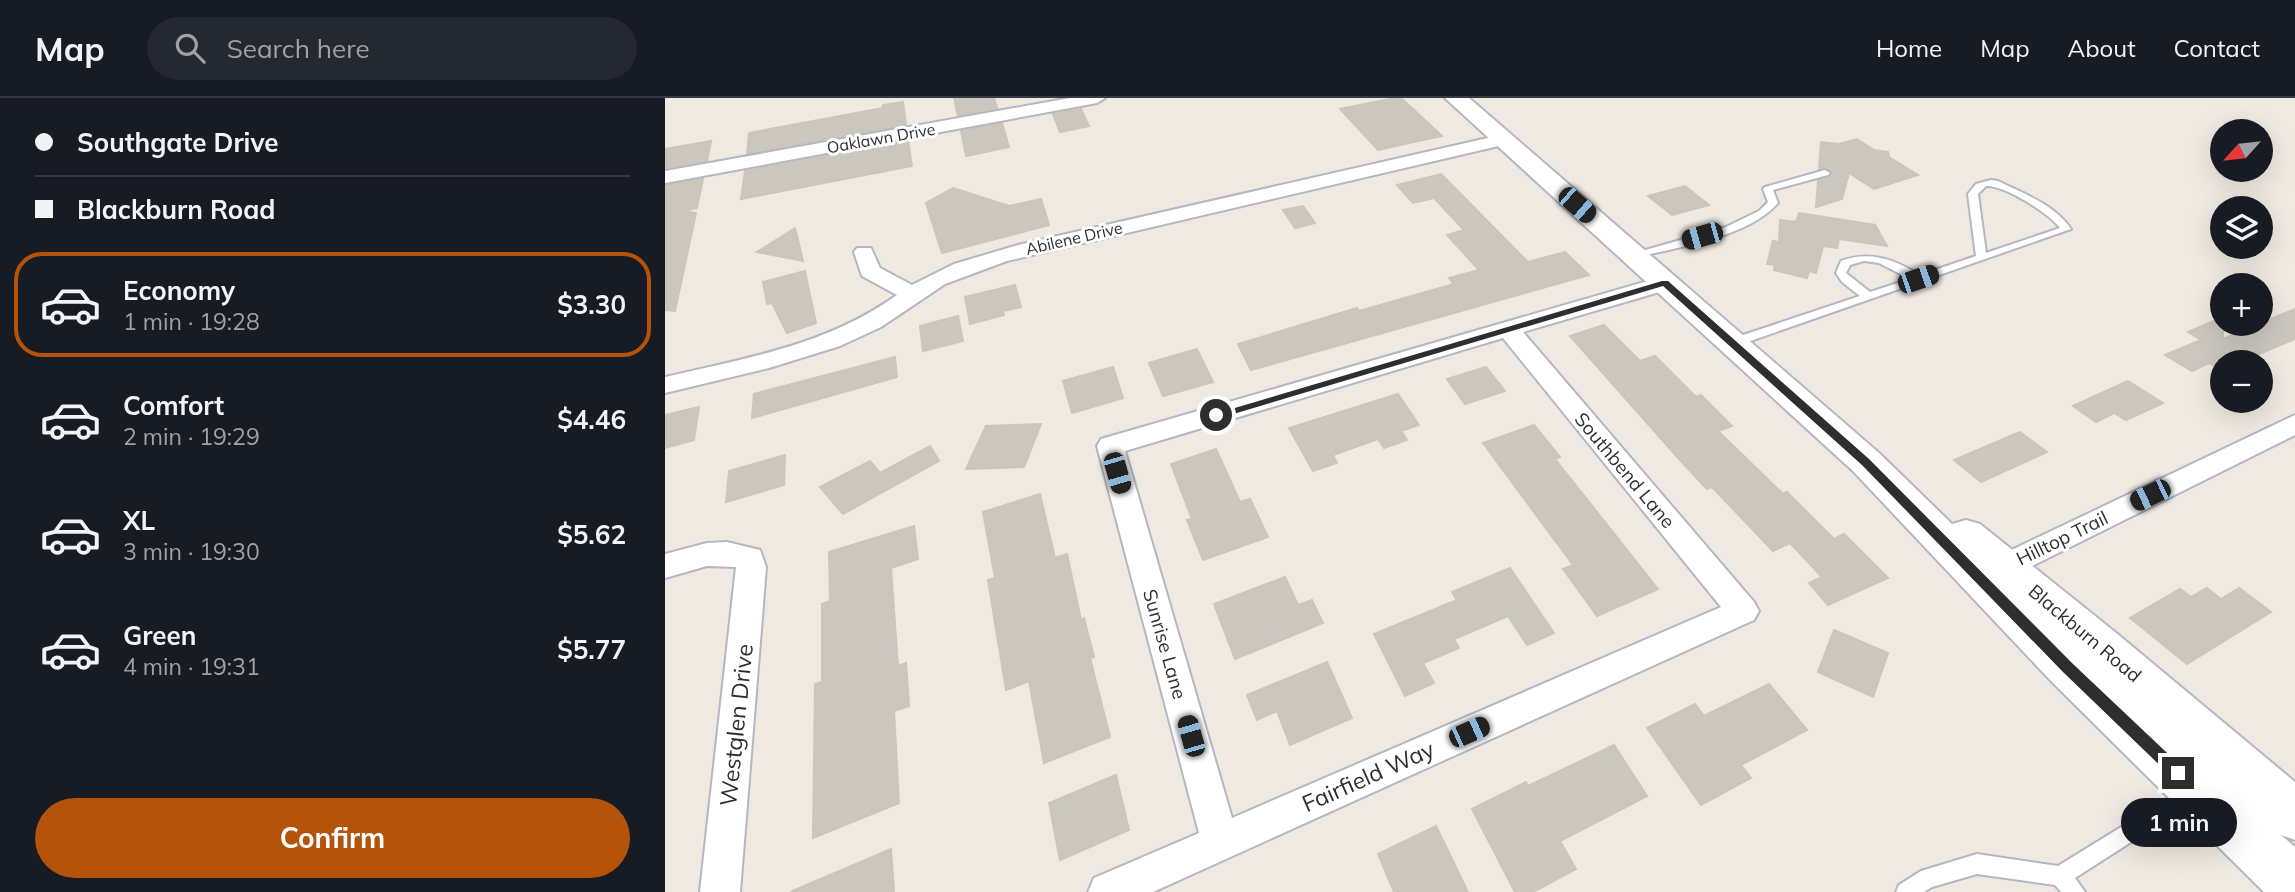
<!DOCTYPE html>
<html lang="en">
<head>
<meta charset="utf-8">
<style>
	body { margin:0; font-family:Mulish,sans-serif; background:#242831; color:#f1f3f6; height:100vh; display:flex; flex-direction:column; font-size:26px; white-space:nowrap }
	* { box-sizing:border-box; margin:0 }
	p { font-size:23px; color:#9ea1a6 }
	.icon { flex:none; width:38px; height:38px; fill:none; stroke:currentColor; stroke-width:2; stroke-linecap:round; stroke-linejoin:round }
	.map { position:relative; flex:1; overflow:hidden }
	.side { display:flex; flex-direction:column; background:#171b24; width:665px }
	.side>* { flex:none }
	.hud { display:grid; align-content:center; height:154px; padding:0 35px; background:#171b24 }
	.needle { width:46px; rotate:243deg }
	.controls { position:absolute; left:1545px; top:21px; display:grid; gap:14px }
	.controls a { display:grid; place-items:center; width:63px; height:63px; border-radius:50%; background:#171b24; box-shadow:0 7px 28px #0002; font-size:35px }
	.end { position:absolute; width:32px; height:32px; margin:-16px; border:9px solid #2e2e2e; background:#fff; box-shadow:0 0 0 4px #fff }
	.from { border-radius:50% }
	.bubble { position:absolute; height:49px; border-radius:24px; background:#171b24; box-shadow:0 7px 28px #0002; font-size:23px; font-weight:700; line-height:49px; text-align:center }
	.car { position:absolute; width:21px; height:42px; margin:-21px -10px; border-radius:9px; box-shadow:0 0 5px 2px #0007; background:linear-gradient(#222 24%,#8ab4d8 0 40%,#222 0 76%,#8ab4d8 0 86%,#222 0) }
	.hud b { display:flex; align-items:center; gap:24px; height:66px; font-size:26px }
	.hud b+b { border-top:2px solid #363941 }
	.hud i { width:18px; height:18px; background:#f1f3f6 }
	ul { padding:0; list-style:none }
	li { display:flex; align-items:center; gap:21px; height:105px; margin:0 14px 10px; padding:0 21px; border:4px solid transparent; border-radius:28px }
	li div { flex:1 }
	li b { display:block; font-size:26px }
	li em { font-style:normal; font-weight:700 }
	li.active { border-color:#b45309 }
	li>.icon { width:63px; height:63px; stroke-width:1.5 }
	.action { display:flex; gap:14px; margin-top:auto; padding:14px 35px }
	.action a { flex:1; height:80px; border-radius:42px; background:#b45309; color:#fff; font-size:28px; font-weight:700; line-height:80px; text-align:center }
	header { display:flex; align-items:center; gap:42px; box-sizing:border-box; height:98px; padding:0 35px; background:#171b24; border-bottom:2px solid #363941 }
	header strong { font-size:33px }
	nav { display:flex; gap:38px; margin-inline-start:auto; font-size:24px }
	.search { width:490px; height:63px; background:#242831; display:flex; align-items:center; gap:18px; box-sizing:border-box; padding:0 24px; border-radius:38px; color:#9ea1a6; font-size:26px }
	main { display:flex; flex:1; min-height:0 }
	.map>svg:first-child { display:block }
	.building { fill:#cbc7bf; stroke:#cbc5ba; stroke-width:2 }
	.lines { fill:none; stroke-linecap:round; stroke-linejoin:round }
	.service-casing { stroke:#b4b7c1; stroke-width:4 }
	.minor-casing { stroke:#b4b7c1; stroke-width:4 }
	.secondary-casing { stroke:#b4b7c1; stroke-width:4 }
	.service { fill:#fff; fill-rule:evenodd }
	.minor { fill:#fff; fill-rule:evenodd }
	.secondary { fill:#fff; fill-rule:evenodd }
	.route { fill:#2e2e2e }
	.labels { text-anchor:middle; dominant-baseline:central; stroke-width:6; stroke-linejoin:round; paint-order:stroke }
	.far-street-label { font-size:16px; fill:#2e2e2e; stroke:#fff }
	.street-label { font-size:19px; fill:#2e2e2e; stroke:#fff }
	.near-street-label { font-size:23px; fill:#2e2e2e; stroke:#fff }
</style>
</head>
<body>
<header>
<strong>Map</strong>
<div class="search"><svg class="icon" aria-label="search" viewBox="0 0 24 24"><circle cx="10" cy="10" r="6"/><path d="M15 15l6 6"/></svg>Search here</div>
<nav><a>Home</a><a>Map</a><a>About</a><a>Contact</a></nav>
</header>
<main>
<section class="side">
<div class="hud">
<b><i class="from"></i>Southgate Drive</b>
<b><i></i>Blackburn Road</b>
</div>
<ul>
<li class="active"><svg class="icon" aria-label="car" viewBox="0 0 24 24"><path d="M5 17H2v-5l4-1 3-4h7l3 4 3 1v5h-3M9 17h6M6 11h13"/><circle cx="7" cy="17" r="2"/><circle cx="17" cy="17" r="2"/></svg><div><b>Economy</b><p>1 min · 19:28</p></div><em>$3.30</em></li>
<li><svg class="icon" aria-label="car" viewBox="0 0 24 24"><path d="M5 17H2v-5l4-1 3-4h7l3 4 3 1v5h-3M9 17h6M6 11h13"/><circle cx="7" cy="17" r="2"/><circle cx="17" cy="17" r="2"/></svg><div><b>Comfort</b><p>2 min · 19:29</p></div><em>$4.46</em></li>
<li><svg class="icon" aria-label="car" viewBox="0 0 24 24"><path d="M5 17H2v-5l4-1 3-4h7l3 4 3 1v5h-3M9 17h6M6 11h13"/><circle cx="7" cy="17" r="2"/><circle cx="17" cy="17" r="2"/></svg><div><b>XL</b><p>3 min · 19:30</p></div><em>$5.62</em></li>
<li><svg class="icon" aria-label="car" viewBox="0 0 24 24"><path d="M5 17H2v-5l4-1 3-4h7l3 4 3 1v5h-3M9 17h6M6 11h13"/><circle cx="7" cy="17" r="2"/><circle cx="17" cy="17" r="2"/></svg><div><b>Green</b><p>4 min · 19:31</p></div><em>$5.77</em></li>
</ul>
<div class="action"><a>Confirm</a></div>
</section>
<div class="map">
<svg width="1630" height="794" viewBox="0 0 1630 794">
	<rect width="100%" height="100%" fill="#efe9e1"/>
	<g class="building">
		<path d="M 289,0 L 329,0 L 332,10 L 293,18 Z"/>
		<path d="M 730,0 L 736,0 L 777,38 L 713,52 L 675,11 Z"/>
		<path d="M 238,4 L 241,27 L 82,56 L 84,35 L 218,10 L 218,7 Z"/>
		<path d="M 416,11 L 424,28 L 395,34 L 388,16 Z"/>
		<path d="M 337,25 L 344,49 L 301,58 L 296,33 Z"/>
		<path d="M 1192,41 L 1209,52 L 1223,54 L 1224,59 L 1253,77 L 1209,91 L 1184,75 L 1177,101 L 1151,109 L 1153,82 L 1164,80 L 1168,75 L 1161,70 L 1154,71 L 1156,44 L 1174,46 Z"/>
		<path d="M 46,43 L 42,63 L 0,70 L 0,51 Z"/>
		<path d="M 243,43 L 247,68 L 76,101 L 80,73 Z"/>
		<path d="M 776,76 L 863,164 L 900,154 L 924,177 L 586,272 L 573,246 L 692,210 L 694,213 L 789,186 L 784,180 L 814,172 L 782,137 L 799,132 L 769,100 L 748,105 L 732,87 Z"/>
		<path d="M 38,81 L 32,110 L 18,113 L 31,115 L 10,213 L 0,212 L 0,87 Z"/>
		<path d="M 1020,88 L 1044,107 L 1007,117 L 983,98 Z"/>
		<path d="M 288,90 L 344,108 L 376,101 L 384,127 L 277,155 L 261,105 Z"/>
		<path d="M 638,108 L 650,125 L 630,130 L 618,112 Z"/>
		<path d="M 1134,115 L 1210,127 L 1222,148 L 1174,141 L 1172,150 L 1158,148 L 1151,175 L 1144,173 L 1142,180 L 1109,172 L 1110,167 L 1102,166 L 1108,143 L 1114,144 L 1115,122 L 1131,124 Z"/>
		<path d="M 130,130 L 138,163 L 92,154 Z"/>
		<path d="M 140,173 L 151,225 L 122,235 L 107,205 L 102,206 L 98,184 Z"/>
		<path d="M 350,187 L 356,209 L 338,213 L 339,217 L 305,226 L 300,199 Z"/>
		<path d="M 1630,211 L 1630,241 L 1575,264 L 1558,264 L 1558,273 L 1544,265 L 1527,273 L 1500,257 L 1536,242 L 1523,234 L 1558,219 L 1558,241 Z"/>
		<path d="M 293,218 L 298,243 L 258,253 L 255,228 Z"/>
		<path d="M 939,227 L 975,263 L 990,258 L 1031,299 L 1036,297 L 1067,328 L 1053,333 L 1118,396 L 1122,394 L 1169,441 L 1179,436 L 1223,480 L 1163,507 L 1144,485 L 1157,479 L 1125,445 L 1108,453 L 1047,389 L 1042,391 L 1014,361 L 905,238 Z"/>
		<path d="M 532,251 L 548,284 L 498,298 L 484,265 Z"/>
		<path d="M 230,259 L 232,279 L 87,320 L 89,296 Z"/>
		<path d="M 448,269 L 458,300 L 407,315 L 398,283 Z"/>
		<path d="M 821,269 L 840,293 L 800,306 L 782,281 Z"/>
		<path d="M 1463,283 L 1498,305 L 1461,322 L 1449,315 L 1431,324 L 1408,308 Z"/>
		<path d="M 733,296 L 754,327 L 736,333 L 742,342 L 719,350 L 713,341 L 668,357 L 672,365 L 648,373 L 624,330 Z"/>
		<path d="M 34,309 L 29,342 L 0,350 L 0,317 Z"/>
		<path d="M 376,326 L 359,369 L 301,371 L 321,328 Z"/>
		<path d="M 869,327 L 895,359 L 890,361 L 993,491 L 932,518 L 898,471 L 908,467 L 818,345 Z"/>
		<path d="M 1355,334 L 1382,354 L 1316,384 L 1289,362 Z"/>
		<path d="M 265,348 L 274,363 L 178,416 L 155,389 L 205,363 L 215,375 Z"/>
		<path d="M 551,351 L 575,404 L 585,401 L 603,439 L 538,462 L 522,422 L 527,421 L 506,366 Z"/>
		<path d="M 120,357 L 119,387 L 61,404 L 64,373 Z"/>
		<path d="M 375,396 L 390,460 L 402,456 L 416,522 L 419,520 L 429,559 L 425,560 L 445,639 L 379,665 L 364,583 L 341,592 L 323,482 L 330,480 L 318,414 Z"/>
		<path d="M 249,428 L 253,461 L 226,470 L 233,568 L 241,565 L 244,608 L 229,613 L 234,705 L 148,740 L 150,586 L 157,584 L 157,506 L 165,503 L 164,454 Z"/>
		<path d="M 845,470 L 889,535 L 862,547 L 843,518 L 789,541 L 794,550 L 758,565 L 769,585 L 740,598 L 709,536 L 792,502 L 787,494 Z"/>
		<path d="M 620,479 L 633,507 L 647,502 L 658,525 L 570,561 L 549,506 Z"/>
		<path d="M 1542,490 L 1556,501 L 1574,490 L 1606,514 L 1522,566 L 1465,520 L 1515,491 L 1526,499 Z"/>
		<path d="M 1169,532 L 1223,555 L 1208,599 L 1153,574 Z"/>
		<path d="M 662,564 L 687,620 L 625,647 L 612,613 L 592,622 L 582,597 Z"/>
		<path d="M 1104,586 L 1142,632 L 1076,667 L 1086,680 L 1036,707 L 982,630 L 1030,606 L 1039,618 Z"/>
		<path d="M 949,647 L 982,698 L 895,743 L 911,771 L 868,794 L 850,794 L 807,711 L 861,684 L 863,688 Z"/>
		<path d="M 451,677 L 464,732 L 395,762 L 384,705 Z"/>
		<path d="M 771,728 L 803,794 L 729,794 L 713,756 Z"/>
		<path d="M 226,751 L 229,794 L 125,794 Z"/>
	</g>
	<g class="lines">
		<defs>
			<g id="service">
				<path d="M 1160,72 L 1165,75 L 1163,77 L 1108,92 L 1113,105 C 1082,140 1012,149 968,160 L 963,157 L 1061,129 L 1094,113 L 1103,104 L 1098,91 L 1100,89 Z"/>
				<path d="M 1326,82 L 1333,83 C 1359,96 1389,106 1406,131 L 1071,248 L 1063,248 L 1061,245 L 1063,242 L 1195,198 L 1177,184 L 1171,175 L 1176,163 C 1206,152 1229,162 1255,177 L 1311,158 L 1303,96 L 1311,86 ZM 1321,88 C 1339,87 1384,115 1395,130 L 1321,155 L 1313,96 ZM 1199,163 L 1214,165 L 1245,181 L 1205,194 L 1181,175 L 1185,167 Z"/>
				<path d="M 1526,686 L 1533,689 L 1535,695 L 1533,701 L 1410,780 L 1420,794 L 1396,794 L 1390,787 L 1312,776 L 1267,789 L 1259,794 L 1231,794 L 1234,787 L 1256,773 L 1312,756 L 1393,768 Z"/>
			</g>
			<g id="minor">
				<path d="M 405,0 L 440,0 L 432,5 L 0,85 L 0,73 Z"/>
				<path d="M 836,37 L 842,38 L 845,42 L 842,46 L 342,163 L 280,186 L 216,229 L 175,248 L 104,270 L 0,295 L 0,279 C 82,260 162,247 232,197 L 197,178 L 189,154 L 192,150 L 206,150 L 215,170 L 247,187 L 289,166 L 353,147 Z"/>
				<path d="M 1000,178 L 1008,180 L 1011,185 L 1008,190 L 858,234 L 1089,504 L 1094,513 L 1089,522 L 488,794 L 423,794 L 429,780 L 534,735 L 432,348 L 436,341 ZM 838,240 L 1056,509 L 567,720 L 460,353 Z"/>
				<path d="M 1630,317 L 1630,337 L 1335,484 L 1324,488 L 1313,484 L 1309,476 L 1313,468 Z"/>
				<path d="M 62,444 L 95,452 L 101,469 L 75,794 L 35,794 L 71,469 L 42,468 L 0,480 L 0,456 L 42,445 Z"/>
			</g>
			<path id="secondary" d="M 780,0 L 804,0 L 1214,355 L 1287,426 L 1301,422 L 1315,426 L 1450,534 L 1630,684 L 1630,742 L 1616,737 L 1630,749 L 1630,794 L 1599,794 L 1387,584 L 1188,373 Z"/>
		</defs>
		<use href="#service" class="service-casing"/>
		<use href="#minor" class="minor-casing"/>
		<use href="#secondary" class="secondary-casing"/>
		<use href="#service" class="service"/>
		<use href="#minor" class="minor"/>
		<use href="#secondary" class="secondary"/>
	</g>
	<path class="route" d="M 997,183 L 1003,183 L 1204,361 L 1408,566 L 1518,670 L 1520,675 L 1518,680 L 1508,680 L 1398,574 L 1197,367 L 998,188 L 555,320 L 546,317 Z"/>
	<g class="labels">
		<g class="far-street-label">
			<text transform="translate(216 40) rotate(-10)">Oaklawn Drive</text>
			<text transform="translate(409 140) rotate(-13)">Abilene Drive</text>
		</g>
		<g class="street-label">
			<text transform="translate(960 372) rotate(50)">Southbend Lane</text>
			<text transform="translate(1397 440) rotate(-26)">Hilltop Trail</text>
			<text transform="translate(1420 535) rotate(40)">Blackburn Road</text>
			<text transform="translate(500 546) rotate(74)">Sunrise Lane</text>
		</g>
		<g class="near-street-label">
			<text transform="translate(71 627) rotate(-84)">Westglen Drive</text>
			<text transform="translate(703 678) rotate(-24)">Fairfield Way</text>
		</g>
	</g>
</svg>
<div class="controls">
<a><svg class="needle" viewBox="-14 -14 28 28"><path d="M0-13l5 13h-10z" fill="#e53935"/><path d="M0 13l5-13h-10z" fill="#9ea1a6"/></svg></a>
<a><svg class="icon" aria-label="layers" viewBox="0 0 24 24"><path d="M12 4l9 5-9 5-9-5zM3 14l9 5 9-5"/></svg></a>
<a>+</a>
<a>−</a>
</div>
<i class="end from" style="left:551px;top:317px"></i>
<i class="end" style="left:1513px;top:675px"></i>
<div class="bubble" style="left:1456px;top:700px;width:116px">1 min</div>
<i class="car" style="left:912px;top:107px;rotate:131deg"></i>
<i class="car" style="left:1037px;top:138px;rotate:254deg"></i>
<i class="car" style="left:1253px;top:181px;rotate:71deg"></i>
<i class="car" style="left:452px;top:375px;rotate:164deg"></i>
<i class="car" style="left:1485px;top:397px;rotate:244deg"></i>
<i class="car" style="left:804px;top:634px;rotate:66deg"></i>
<i class="car" style="left:526px;top:638px;rotate:344deg"></i>
</div>
</main>
</body>
</html>
